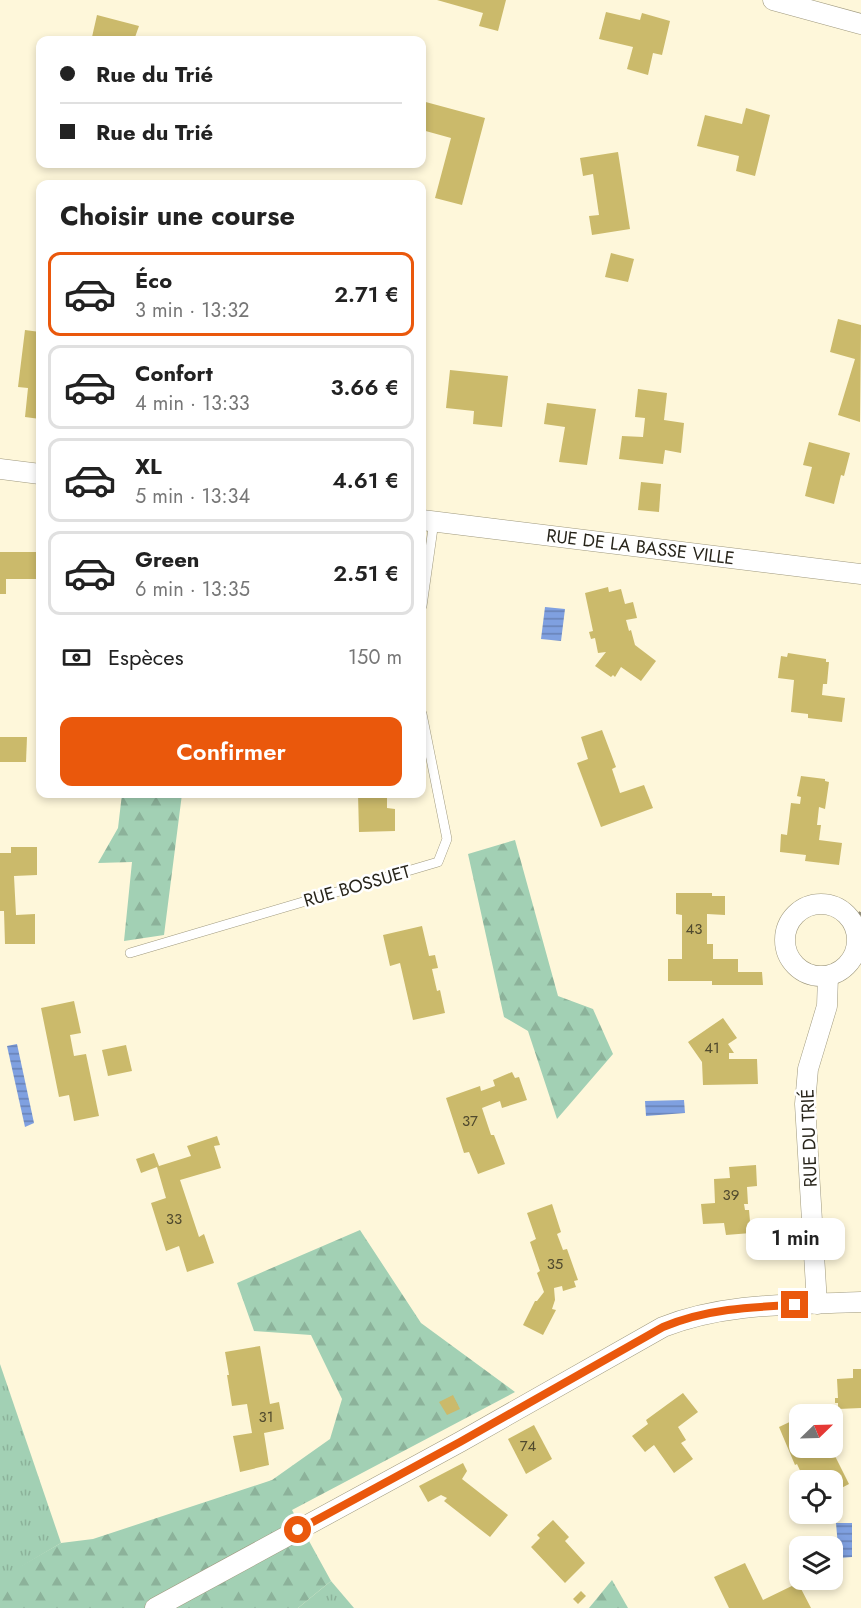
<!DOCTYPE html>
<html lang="fr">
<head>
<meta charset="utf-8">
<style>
	body { margin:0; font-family:Jost,sans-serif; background:#f2f2f2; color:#222; height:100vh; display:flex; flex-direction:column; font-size:22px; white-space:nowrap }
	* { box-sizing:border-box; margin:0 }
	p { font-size:20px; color:#767676 }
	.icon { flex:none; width:33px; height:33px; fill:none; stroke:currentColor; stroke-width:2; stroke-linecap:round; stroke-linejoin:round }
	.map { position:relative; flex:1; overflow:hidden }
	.side { position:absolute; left:36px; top:180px; width:390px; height:618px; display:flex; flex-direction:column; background:#fff; border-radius:12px; box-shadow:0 3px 9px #0003 }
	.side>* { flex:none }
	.guide { position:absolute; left:36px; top:36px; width:390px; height:132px; border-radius:12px; box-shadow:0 3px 9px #0003; display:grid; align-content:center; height:132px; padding:0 24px; background:#fff }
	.needle { width:39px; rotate:67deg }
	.controls { position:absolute; left:789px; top:1404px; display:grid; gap:12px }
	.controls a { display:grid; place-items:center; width:54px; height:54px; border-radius:12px; background:#fff; box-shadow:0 3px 9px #0003; font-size:30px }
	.end { position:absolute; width:27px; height:27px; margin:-14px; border:8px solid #ea580c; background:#fff; box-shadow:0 0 0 3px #fff }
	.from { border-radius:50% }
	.bubble { position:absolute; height:42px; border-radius:12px; background:#fff; box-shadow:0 3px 9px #0003; font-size:20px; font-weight:600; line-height:42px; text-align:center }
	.guide b { display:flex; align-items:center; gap:21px; height:57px; font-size:22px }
	.guide b+b { border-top:2px solid #e0e0e0 }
	.guide i { width:15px; height:15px; background:#222 }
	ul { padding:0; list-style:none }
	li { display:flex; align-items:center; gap:18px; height:84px; margin:0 12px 9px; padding:0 12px; border:3px solid #e0e0e0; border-radius:12px }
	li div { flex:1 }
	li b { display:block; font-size:22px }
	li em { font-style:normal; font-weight:600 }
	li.selected { border-color:#ea580c }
	li>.icon { width:54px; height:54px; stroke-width:1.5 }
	h2 { padding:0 24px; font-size:27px; line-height:72px }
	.pay { display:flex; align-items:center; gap:15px; height:66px; padding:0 24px; font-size:22px }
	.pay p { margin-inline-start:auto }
	.primary-button { display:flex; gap:12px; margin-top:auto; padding:12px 24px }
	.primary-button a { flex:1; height:69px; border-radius:12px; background:#ea580c; color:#fff; font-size:24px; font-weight:600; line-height:69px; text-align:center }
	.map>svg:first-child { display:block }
	.grass { fill:url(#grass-tufts) }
	.forest { fill:url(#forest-firs) }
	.water { fill:url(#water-rules) }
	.building { fill:#cbba6b }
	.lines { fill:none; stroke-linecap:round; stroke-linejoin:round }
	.lane-casing { stroke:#9f997e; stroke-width:10 }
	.street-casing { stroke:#9f997e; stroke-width:21 }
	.path { stroke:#908b78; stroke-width:4; stroke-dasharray:3 3; stroke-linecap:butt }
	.lane { stroke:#fff; stroke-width:9 }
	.street { stroke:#fff; stroke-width:20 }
	.route { stroke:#ea580c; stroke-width:8 }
	.labels { text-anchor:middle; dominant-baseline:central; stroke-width:5; stroke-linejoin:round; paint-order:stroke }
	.number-label { font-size:15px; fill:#504a2e }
	.street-label { font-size:18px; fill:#27241a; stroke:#fff }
</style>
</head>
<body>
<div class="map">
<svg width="861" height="1608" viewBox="0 0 861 1608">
	<defs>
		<pattern id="grass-tufts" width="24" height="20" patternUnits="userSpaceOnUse" patternTransform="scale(1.5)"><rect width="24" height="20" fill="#a2d0b4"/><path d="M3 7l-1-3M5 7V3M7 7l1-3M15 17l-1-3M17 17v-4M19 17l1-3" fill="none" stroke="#8cb29a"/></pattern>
		<pattern id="forest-firs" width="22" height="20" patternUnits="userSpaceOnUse" patternTransform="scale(1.5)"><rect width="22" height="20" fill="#a2d0b4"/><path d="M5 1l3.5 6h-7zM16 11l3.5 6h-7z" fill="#8cb29a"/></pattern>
		<pattern id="water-rules" width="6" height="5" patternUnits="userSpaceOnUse" patternTransform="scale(1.5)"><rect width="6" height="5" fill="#7fa0e0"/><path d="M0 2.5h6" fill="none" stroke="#6882b5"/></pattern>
	</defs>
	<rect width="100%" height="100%" fill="#fef7da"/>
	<g class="grass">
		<path d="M 0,1364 L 61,1543 L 2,1578 L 0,1578 Z"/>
		<path d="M 331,1581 L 354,1608 L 298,1608 Z"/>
	</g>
	<g class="forest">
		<path d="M 122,794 L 182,794 L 164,935 L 124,941 L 132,862 L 98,863 L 118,828 Z"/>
		<path d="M 515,840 L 558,996 L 593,1009 L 613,1054 L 557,1119 L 528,1031 L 504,1017 L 468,854 Z"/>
		<path d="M 360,1230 L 421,1323 L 515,1392 L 292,1510 L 331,1581 L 298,1608 L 0,1608 L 0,1578 L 61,1543 L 93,1539 L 272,1480 L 330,1439 L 342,1399 L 311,1335 L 254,1331 L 237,1283 Z"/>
		<path d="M 612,1580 L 628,1608 L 589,1608 Z"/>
	</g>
	<g class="water">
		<path d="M 545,607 L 565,609 L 561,641 L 541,639 Z"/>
		<path d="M 17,1044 L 34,1123 L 25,1127 L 7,1046 Z"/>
		<path d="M 684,1100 L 685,1113 L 646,1116 L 645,1101 Z"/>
		<path d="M 836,1523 L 852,1523 L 852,1557 L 839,1558 Z"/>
	</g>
	<g class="building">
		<path d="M 437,0 L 506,0 L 498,31 L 479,26 L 483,13 Z"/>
		<path d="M 606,12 L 640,20 L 642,13 L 670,21 L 662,55 L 653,53 L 648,75 L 627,69 L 633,47 L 599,39 Z"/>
		<path d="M 97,15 L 139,26 L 134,40 L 106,40 L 92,37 Z"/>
		<path d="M 422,101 L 485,118 L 462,205 L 435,198 L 451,138 L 422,130 Z"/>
		<path d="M 746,108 L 770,115 L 755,176 L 736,171 L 739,156 L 697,146 L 705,115 L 742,124 Z"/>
		<path d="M 618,152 L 630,229 L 592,235 L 589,216 L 599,215 L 593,174 L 583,176 L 580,158 Z"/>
		<path d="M 611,253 L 634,259 L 628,282 L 605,277 Z"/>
		<path d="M 838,319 L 861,325 L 860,422 L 838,415 L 855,359 L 830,352 Z"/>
		<path d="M 25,330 L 40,332 L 40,419 L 25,417 L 28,388 L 18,387 Z"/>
		<path d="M 450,370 L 508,376 L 502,427 L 473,424 L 474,411 L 446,408 Z"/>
		<path d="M 638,389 L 667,393 L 664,420 L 684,423 L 681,453 L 665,450 L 663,464 L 619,459 L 622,436 L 643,437 L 645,418 L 635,417 Z"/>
		<path d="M 547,403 L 596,409 L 587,465 L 559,462 L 565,427 L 544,424 Z"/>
		<path d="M 809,442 L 850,453 L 844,476 L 841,475 L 834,504 L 805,496 L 812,467 L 803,465 Z"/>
		<path d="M 641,482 L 661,484 L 659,512 L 638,510 Z"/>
		<path d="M 0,552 L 40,552 L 40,579 L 6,579 L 6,594 L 0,594 Z"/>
		<path d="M 608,587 L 609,592 L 621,589 L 625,604 L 633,602 L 637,618 L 626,620 L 629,631 L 631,630 L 635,645 L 656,661 L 641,681 L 621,667 L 615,677 L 613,675 L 611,677 L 595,666 L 606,652 L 598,653 L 595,638 L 591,639 L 589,632 L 593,631 L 585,593 Z"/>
		<path d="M 788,653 L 826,659 L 826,662 L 829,662 L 827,684 L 823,684 L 822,695 L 845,698 L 842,722 L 808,718 L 808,714 L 791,712 L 794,680 L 778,678 L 781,656 L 787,657 Z"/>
		<path d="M 602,730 L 616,767 L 612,769 L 620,793 L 644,785 L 653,808 L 601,827 L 577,763 L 588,759 L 581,737 Z"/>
		<path d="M 0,737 L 27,737 L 26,762 L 0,762 Z"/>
		<path d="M 801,776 L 825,779 L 825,781 L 829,782 L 825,809 L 819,807 L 817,825 L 821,825 L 819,840 L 842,843 L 839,865 L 805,861 L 806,855 L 780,852 L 781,834 L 787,835 L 791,803 L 800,804 L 801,797 L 797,796 Z"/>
		<path d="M 358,794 L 387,794 L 387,808 L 395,809 L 395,831 L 359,832 Z"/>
		<path d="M 11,847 L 37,847 L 37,875 L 14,876 L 16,915 L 35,914 L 35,944 L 5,944 L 4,911 L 0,911 L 0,853 L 11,853 Z"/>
		<path d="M 676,893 L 712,893 L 712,896 L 725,896 L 725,915 L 707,914 L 707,944 L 713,944 L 713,959 L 738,959 L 738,972 L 762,972 L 763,985 L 712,985 L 712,981 L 668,981 L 668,959 L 682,959 L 682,915 L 676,914 Z"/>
		<path d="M 422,926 L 429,956 L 435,955 L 438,968 L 432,969 L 437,991 L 440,990 L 445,1013 L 413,1020 L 400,963 L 390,966 L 383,935 Z"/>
		<path d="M 74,1001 L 81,1033 L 70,1035 L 74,1056 L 86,1054 L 99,1116 L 74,1121 L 69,1095 L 59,1097 L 41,1008 Z"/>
		<path d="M 723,1018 L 737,1038 L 728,1044 L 734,1053 L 729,1053 L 729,1059 L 757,1059 L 758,1084 L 703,1085 L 702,1062 L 688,1042 Z"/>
		<path d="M 126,1045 L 132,1071 L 108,1076 L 102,1050 Z"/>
		<path d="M 512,1072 L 515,1078 L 519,1077 L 527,1100 L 502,1108 L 500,1101 L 482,1108 L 491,1135 L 494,1135 L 505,1164 L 478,1174 L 469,1152 L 464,1153 L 446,1098 L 480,1086 L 481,1091 L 495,1086 L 493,1080 Z"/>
		<path d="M 217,1136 L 220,1145 L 214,1146 L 221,1168 L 180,1180 L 199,1237 L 204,1234 L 214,1263 L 187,1272 L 179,1246 L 166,1251 L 151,1203 L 166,1198 L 157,1167 L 141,1173 L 136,1159 L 154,1153 L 159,1166 L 191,1156 L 187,1146 Z"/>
		<path d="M 756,1165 L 757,1186 L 747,1187 L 748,1204 L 744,1204 L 745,1210 L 749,1210 L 751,1233 L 726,1235 L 724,1223 L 703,1224 L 701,1204 L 715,1203 L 714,1179 L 730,1178 L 729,1167 Z"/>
		<path d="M 552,1204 L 561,1232 L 557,1234 L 563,1250 L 567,1249 L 578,1280 L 574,1281 L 576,1287 L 563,1291 L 562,1286 L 554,1288 L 555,1300 L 552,1309 L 556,1310 L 543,1335 L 523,1325 L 535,1301 L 537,1301 L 544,1292 L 537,1273 L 540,1271 L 530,1242 L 536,1239 L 527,1213 Z"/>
		<path d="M 260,1346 L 270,1404 L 279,1402 L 284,1429 L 264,1433 L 269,1465 L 240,1472 L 233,1436 L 252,1433 L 247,1404 L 232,1406 L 227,1375 L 229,1375 L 225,1352 Z"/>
		<path d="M 853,1369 L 861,1369 L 861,1408 L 838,1409 L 838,1403 L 835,1403 L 835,1398 L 838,1398 L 837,1379 L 853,1378 Z"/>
		<path d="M 683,1393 L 698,1412 L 678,1427 L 686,1440 L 681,1443 L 693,1459 L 674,1473 L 654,1445 L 645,1452 L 632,1436 L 648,1424 L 646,1420 Z"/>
		<path d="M 453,1395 L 460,1409 L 447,1415 L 439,1402 Z"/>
		<path d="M 798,1418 L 800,1448 L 831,1448 L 849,1484 L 832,1493 L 832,1480 L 803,1480 L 801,1478 L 803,1477 L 797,1464 L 795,1465 L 779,1427 Z"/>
		<path d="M 534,1425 L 552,1459 L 526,1474 L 508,1439 Z"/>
		<path d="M 463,1463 L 467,1471 L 462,1479 L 508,1515 L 490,1537 L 444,1501 L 447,1498 L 441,1495 L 428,1502 L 419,1486 Z"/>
		<path d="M 553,1520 L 569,1537 L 565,1541 L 585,1563 L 565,1583 L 531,1547 L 540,1538 L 537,1535 Z"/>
		<path d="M 745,1563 L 763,1600 L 798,1583 L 811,1608 L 729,1608 L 714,1577 Z"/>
		<path d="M 581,1591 L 586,1596 L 578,1604 L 573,1599 Z"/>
	</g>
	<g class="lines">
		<defs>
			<g id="lane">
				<path d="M 422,606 L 434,521"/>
				<path d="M 130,953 L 438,862 L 447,839 L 422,714"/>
			</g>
			<g id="street">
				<path d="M 773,0 L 861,24"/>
				<path d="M 0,469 L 40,474"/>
				<path id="s1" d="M 422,520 L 861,574"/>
				<circle cx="821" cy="940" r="36"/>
				<path d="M 817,1304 L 805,1104 L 808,1069 L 827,1006 L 828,976"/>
				<path d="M 155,1608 L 460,1442 L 663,1327 C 726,1302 794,1305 861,1302"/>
			</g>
		</defs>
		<use href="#lane" class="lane-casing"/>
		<use href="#street" class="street-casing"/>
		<path class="path" d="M 853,925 L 861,912"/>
		<use href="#lane" class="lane"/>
		<use href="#street" class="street"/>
	</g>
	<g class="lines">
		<path class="route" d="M 298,1530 L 460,1442 L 663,1327 C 706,1309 749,1307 795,1305"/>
	</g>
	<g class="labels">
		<g class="number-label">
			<text x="694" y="929">43</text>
			<text x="712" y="1048">41</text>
			<text x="470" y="1121">37</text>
			<text x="731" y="1195">39</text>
			<text x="174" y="1219">33</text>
			<text x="555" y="1264">35</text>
			<text x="266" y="1417">31</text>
			<text x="528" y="1446">74</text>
		</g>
		<g class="street-label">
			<text stroke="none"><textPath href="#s1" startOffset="220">RUE DE LA BASSE VILLE</textPath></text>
			<text transform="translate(357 886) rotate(-16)">RUE BOSSUET</text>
			<text transform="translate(809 1138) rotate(-92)">RUE DU TRIÉ</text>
		</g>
	</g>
</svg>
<div class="controls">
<a><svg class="needle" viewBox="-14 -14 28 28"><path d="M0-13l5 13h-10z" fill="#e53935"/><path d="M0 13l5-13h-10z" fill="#767676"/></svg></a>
<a><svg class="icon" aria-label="locate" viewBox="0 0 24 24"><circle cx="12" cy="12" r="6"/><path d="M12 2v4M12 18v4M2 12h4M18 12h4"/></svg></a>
<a><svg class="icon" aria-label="layers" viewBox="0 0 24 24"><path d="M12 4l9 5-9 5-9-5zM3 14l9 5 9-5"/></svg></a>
</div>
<i class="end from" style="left:298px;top:1530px"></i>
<i class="end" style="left:795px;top:1305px"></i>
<div class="bubble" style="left:746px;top:1218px;width:99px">1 min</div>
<div class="guide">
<b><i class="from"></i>Rue du Trié</b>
<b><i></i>Rue du Trié</b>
</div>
<section class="side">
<h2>Choisir une course</h2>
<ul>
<li class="selected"><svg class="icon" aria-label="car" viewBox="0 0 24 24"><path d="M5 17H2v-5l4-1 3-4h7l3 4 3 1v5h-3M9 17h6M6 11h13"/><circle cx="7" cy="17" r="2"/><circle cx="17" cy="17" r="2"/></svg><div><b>Éco</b><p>3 min · 13:32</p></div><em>2.71 €</em></li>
<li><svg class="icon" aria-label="car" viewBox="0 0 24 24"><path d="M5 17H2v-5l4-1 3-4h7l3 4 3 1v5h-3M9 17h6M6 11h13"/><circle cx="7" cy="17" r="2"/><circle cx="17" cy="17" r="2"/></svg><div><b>Confort</b><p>4 min · 13:33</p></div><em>3.66 €</em></li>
<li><svg class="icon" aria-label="car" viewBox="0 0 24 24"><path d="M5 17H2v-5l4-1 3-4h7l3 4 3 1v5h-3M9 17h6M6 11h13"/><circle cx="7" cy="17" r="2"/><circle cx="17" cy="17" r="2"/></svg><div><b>XL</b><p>5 min · 13:34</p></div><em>4.61 €</em></li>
<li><svg class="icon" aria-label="car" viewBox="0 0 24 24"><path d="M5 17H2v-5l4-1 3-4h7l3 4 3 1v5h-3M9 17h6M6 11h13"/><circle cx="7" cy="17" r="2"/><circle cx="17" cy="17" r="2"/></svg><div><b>Green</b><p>6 min · 13:35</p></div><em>2.51 €</em></li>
</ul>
<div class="pay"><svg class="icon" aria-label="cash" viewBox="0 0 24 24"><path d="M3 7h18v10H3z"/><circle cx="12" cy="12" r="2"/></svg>Espèces<p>150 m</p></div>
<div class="primary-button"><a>Confirmer</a></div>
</section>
</div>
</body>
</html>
